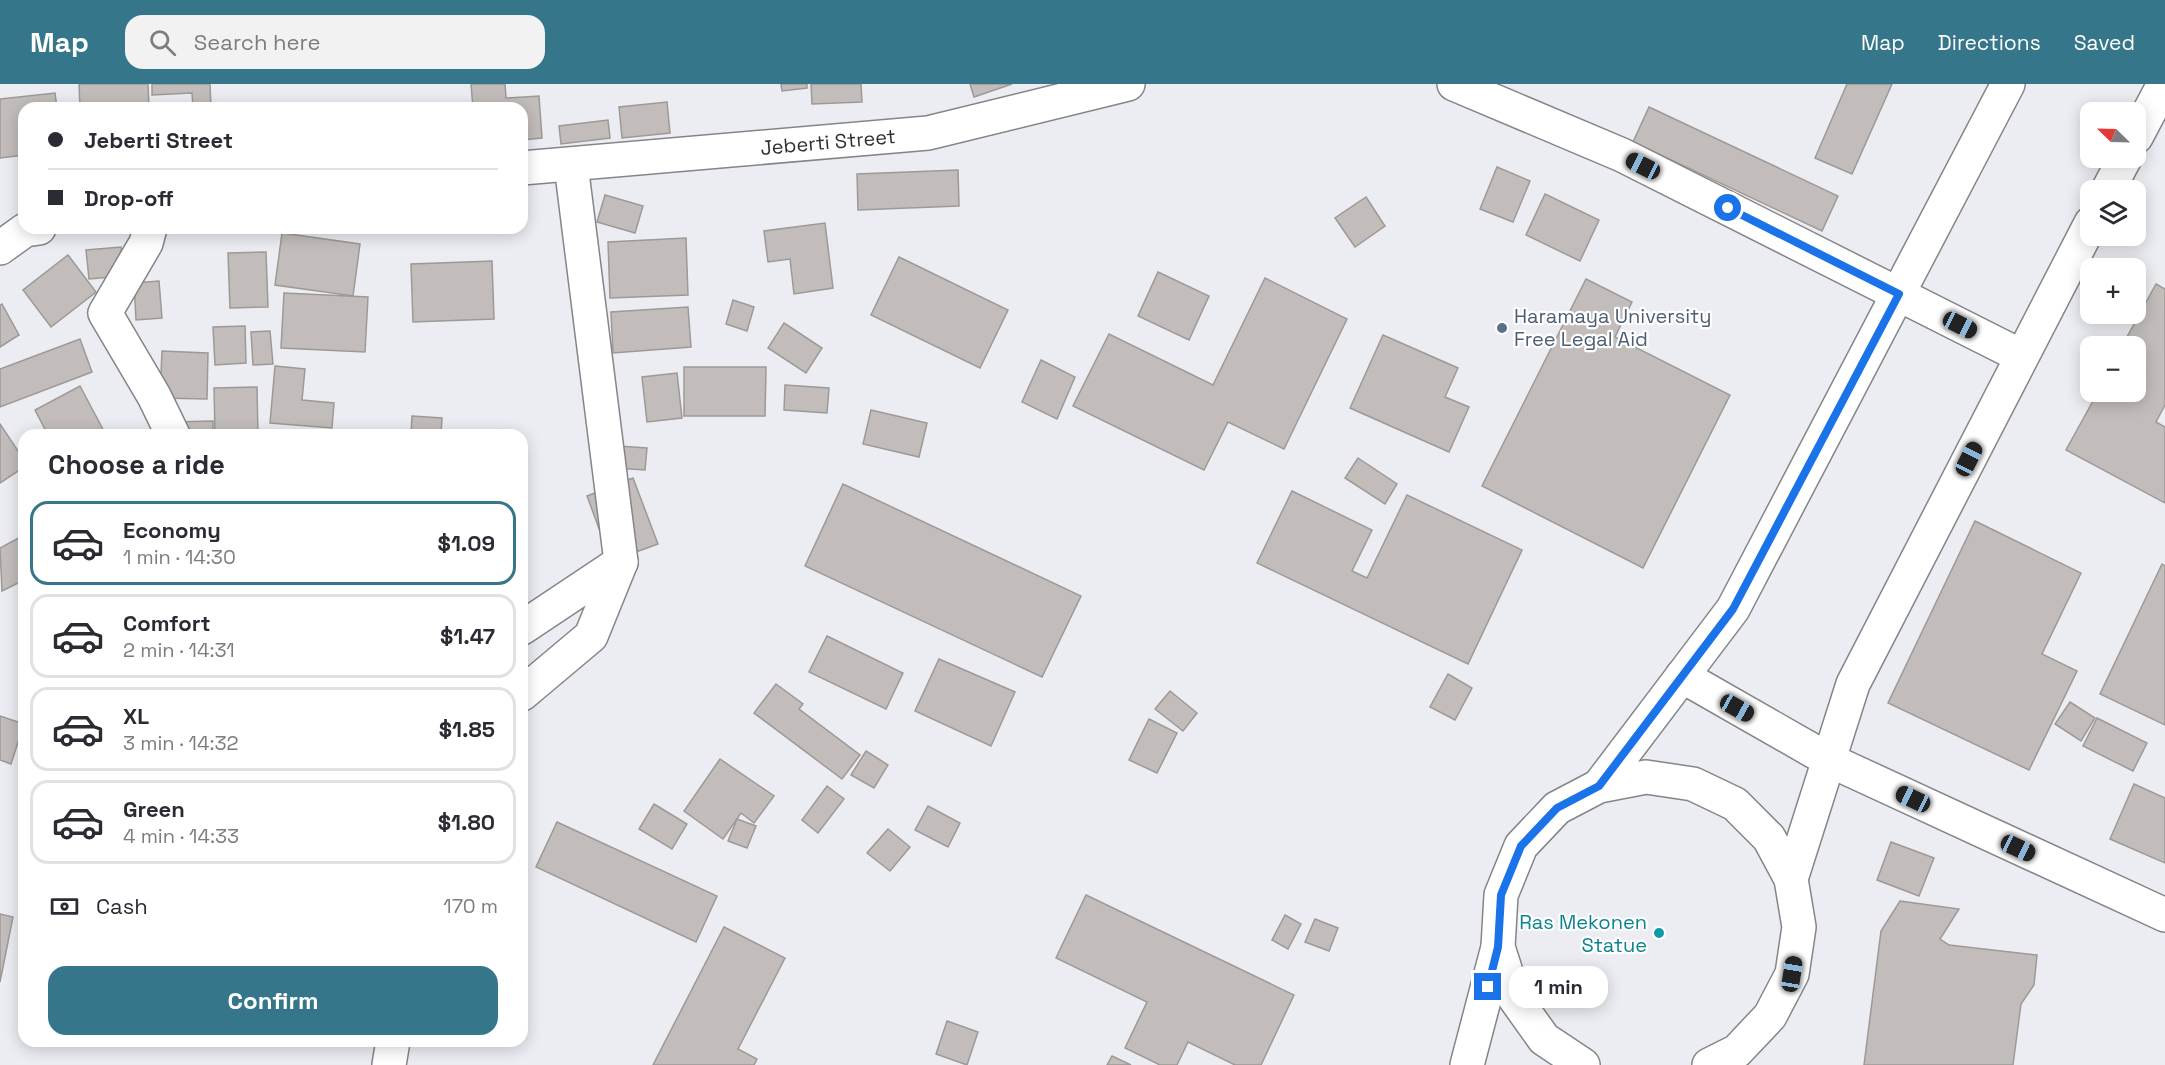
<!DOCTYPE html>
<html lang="en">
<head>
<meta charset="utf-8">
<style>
	body { margin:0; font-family:"Space Grotesk",sans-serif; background:#f2f2f3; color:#2b2b33; height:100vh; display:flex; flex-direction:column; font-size:22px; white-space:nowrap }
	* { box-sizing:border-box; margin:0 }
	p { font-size:20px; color:#7c7c81 }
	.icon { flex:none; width:33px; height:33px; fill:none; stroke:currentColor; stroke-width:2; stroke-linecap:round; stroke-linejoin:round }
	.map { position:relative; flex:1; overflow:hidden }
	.panel { position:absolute; left:18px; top:345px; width:510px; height:618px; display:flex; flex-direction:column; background:#fff; border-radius:18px; box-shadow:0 3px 15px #0003 }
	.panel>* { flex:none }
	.banner { position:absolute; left:18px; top:18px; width:510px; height:132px; border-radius:18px; box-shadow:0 3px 15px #0003; display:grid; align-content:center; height:132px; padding:0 30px; background:#fff }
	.needle { width:39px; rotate:293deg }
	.buttons { position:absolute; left:2080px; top:18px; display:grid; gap:12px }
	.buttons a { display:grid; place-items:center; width:66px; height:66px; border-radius:12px; background:#fff; box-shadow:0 3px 15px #0003; font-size:30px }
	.end { position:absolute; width:27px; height:27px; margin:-14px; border:8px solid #1a73e8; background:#fff; box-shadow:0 0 0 3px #fff }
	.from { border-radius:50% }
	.bubble { position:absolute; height:42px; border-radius:18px; background:#fff; box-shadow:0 3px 15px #0003; font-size:20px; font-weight:700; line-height:42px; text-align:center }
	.car { position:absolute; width:18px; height:36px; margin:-18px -9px; border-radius:8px; box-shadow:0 0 4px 2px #0007; background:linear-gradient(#222 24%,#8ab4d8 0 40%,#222 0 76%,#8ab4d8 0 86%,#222 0) }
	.banner b { display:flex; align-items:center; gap:21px; height:57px; font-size:22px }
	.banner b+b { border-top:2px solid #e1e1e2 }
	.banner i { width:15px; height:15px; background:#2b2b33 }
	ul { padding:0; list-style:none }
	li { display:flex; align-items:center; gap:18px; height:84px; margin:0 12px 9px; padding:0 18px; border:3px solid #e1e1e2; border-radius:18px }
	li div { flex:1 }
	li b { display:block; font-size:22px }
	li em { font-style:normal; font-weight:700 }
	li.on { border-color:#36768a }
	li>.icon { width:54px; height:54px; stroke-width:1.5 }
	h2 { padding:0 30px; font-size:27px; line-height:72px }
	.pay { display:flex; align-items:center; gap:15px; height:66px; padding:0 30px; font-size:22px }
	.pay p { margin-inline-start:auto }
	.action { display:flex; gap:12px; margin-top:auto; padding:12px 30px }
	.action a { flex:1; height:69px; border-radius:18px; background:#36768a; color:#fff; font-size:24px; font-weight:700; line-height:69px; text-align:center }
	header { display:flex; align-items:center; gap:36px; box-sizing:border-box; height:84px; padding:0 30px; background:#36768a; color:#fff }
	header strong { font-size:28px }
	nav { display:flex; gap:33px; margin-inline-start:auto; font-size:21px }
	.search { width:420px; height:54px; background:#f2f2f3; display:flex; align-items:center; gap:15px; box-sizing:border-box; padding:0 21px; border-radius:18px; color:#7c7c81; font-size:22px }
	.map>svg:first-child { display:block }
	.building { fill:#c2bdba; stroke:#9d9996; stroke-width:1.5 }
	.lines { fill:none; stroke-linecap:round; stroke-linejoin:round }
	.street-casing { stroke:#848589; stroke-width:36 }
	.secondary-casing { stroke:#848589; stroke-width:36 }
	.street { stroke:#fff; stroke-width:33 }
	.secondary { stroke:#fff; stroke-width:33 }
	.route { stroke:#1a73e8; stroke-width:8 }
	.service-dot { fill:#5c6f8a; stroke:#fff; stroke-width:2 }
	.culture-dot { fill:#0f9aa8; stroke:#fff; stroke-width:2 }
	.labels { text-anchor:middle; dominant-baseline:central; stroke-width:4.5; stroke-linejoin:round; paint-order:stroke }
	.street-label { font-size:20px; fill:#303032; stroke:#fff }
	.service-label { font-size:20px; fill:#4e5e75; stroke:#fff; text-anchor:start }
	.culture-label { font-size:20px; fill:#0d838f; stroke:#fff; text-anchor:end }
</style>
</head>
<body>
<header>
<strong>Map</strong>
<div class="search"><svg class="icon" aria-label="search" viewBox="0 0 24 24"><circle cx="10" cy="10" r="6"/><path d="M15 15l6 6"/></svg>Search here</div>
<nav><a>Map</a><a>Directions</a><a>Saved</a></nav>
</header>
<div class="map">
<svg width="2165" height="981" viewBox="0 0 2165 981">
	<rect width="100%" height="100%" fill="#ecedf2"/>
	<g class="building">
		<path d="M 79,0 L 148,0 L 149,24 L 80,24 Z"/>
		<path d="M 152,0 L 210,0 L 211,24 L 193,24 L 192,9 L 152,11 Z"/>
		<path d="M 471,0 L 505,0 L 506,14 L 539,12 L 542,54 L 522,56 L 522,24 L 473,24 Z"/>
		<path d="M 781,0 L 807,0 L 807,4 L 782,7 Z"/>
		<path d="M 811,0 L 861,0 L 862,18 L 812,20 Z"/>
		<path d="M 970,0 L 1012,0 L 974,13 Z"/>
		<path d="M 1847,0 L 1892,0 L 1852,90 L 1815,74 Z"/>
		<path d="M 55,9 L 57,24 L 24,24 L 24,71 L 0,74 L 0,15 Z"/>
		<path d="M 667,18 L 670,49 L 622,54 L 619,23 Z"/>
		<path d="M 1649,23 L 1838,112 L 1822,147 L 1633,58 Z"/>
		<path d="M 608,36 L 610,54 L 561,60 L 559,42 Z"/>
		<path d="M 1497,83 L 1530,97 L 1513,138 L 1480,125 Z"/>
		<path d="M 958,86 L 959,122 L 858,126 L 857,90 Z"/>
		<path d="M 1545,110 L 1599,136 L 1580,177 L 1526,151 Z"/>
		<path d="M 605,111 L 643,122 L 635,149 L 597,138 Z"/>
		<path d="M 1366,113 L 1385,142 L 1355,163 L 1335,134 Z"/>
		<path d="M 825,139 L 833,204 L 794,210 L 790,175 L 768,178 L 764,147 Z"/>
		<path d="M 282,149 L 360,160 L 353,212 L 275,201 Z"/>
		<path d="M 686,154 L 688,211 L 610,214 L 608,158 Z"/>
		<path d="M 121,163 L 124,192 L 89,195 L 86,166 Z"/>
		<path d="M 266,168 L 268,223 L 230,224 L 228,169 Z"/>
		<path d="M 68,171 L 96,208 L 51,243 L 23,206 Z"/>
		<path d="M 899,173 L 1008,226 L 980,284 L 871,231 Z"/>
		<path d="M 492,177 L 494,235 L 413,238 L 411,180 Z"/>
		<path d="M 1158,188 L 1209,212 L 1189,256 L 1138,232 Z"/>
		<path d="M 1265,194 L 1347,235 L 1284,365 L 1228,338 L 1204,386 L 1073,322 L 1109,250 L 1213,301 Z"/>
		<path d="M 1586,195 L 1632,218 L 1615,253 L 1730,311 L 1643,484 L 1482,402 Z"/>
		<path d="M 159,197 L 162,234 L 136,236 L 134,199 Z"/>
		<path d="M 2156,200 L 2165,205 L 2165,321 L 2156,338 L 2165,343 L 2165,419 L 2066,366 L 2098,308 L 2136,308 L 2136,262 L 2122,262 Z"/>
		<path d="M 284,209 L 368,213 L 365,268 L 281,264 Z"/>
		<path d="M 733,216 L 754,223 L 747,247 L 726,240 Z"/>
		<path d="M 2,220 L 19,251 L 0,263 L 0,221 Z"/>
		<path d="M 688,223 L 691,263 L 613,269 L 611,228 Z"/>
		<path d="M 784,239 L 822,264 L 806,289 L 768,264 Z"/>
		<path d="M 245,242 L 246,279 L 215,281 L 213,243 Z"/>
		<path d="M 270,247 L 273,280 L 253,281 L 251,248 Z"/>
		<path d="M 1383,251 L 1458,284 L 1445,313 L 1469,323 L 1449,368 L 1350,324 Z"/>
		<path d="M 80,255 L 92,288 L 0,323 L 0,285 Z"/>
		<path d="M 162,267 L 208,269 L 207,315 L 160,314 Z"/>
		<path d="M 1041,276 L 1075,293 L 1057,335 L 1022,318 Z"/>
		<path d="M 275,282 L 305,285 L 302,316 L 334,319 L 332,344 L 270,339 Z"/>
		<path d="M 684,283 L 766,283 L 765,332 L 684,332 Z"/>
		<path d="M 677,289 L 682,334 L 647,338 L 642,293 Z"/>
		<path d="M 785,301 L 829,304 L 827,329 L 784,326 Z"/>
		<path d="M 80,302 L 106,351 L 48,351 L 35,326 Z"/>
		<path d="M 257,303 L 258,351 L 215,351 L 214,304 Z"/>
		<path d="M 871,326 L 927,339 L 919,373 L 863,360 Z"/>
		<path d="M 412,332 L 442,334 L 441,351 L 411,350 Z"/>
		<path d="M 213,337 L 213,351 L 173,351 L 172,338 Z"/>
		<path d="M 0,340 L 24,376 L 24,383 L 0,399 Z"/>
		<path d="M 618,362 L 647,364 L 645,386 L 616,384 Z"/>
		<path d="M 1358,374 L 1397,400 L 1385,420 L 1345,394 Z"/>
		<path d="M 633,394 L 658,460 L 611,477 L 587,412 Z"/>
		<path d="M 843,400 L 1081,512 L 1042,593 L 805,482 Z"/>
		<path d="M 1292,407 L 1372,446 L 1352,487 L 1367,494 L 1407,411 L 1522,466 L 1468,580 L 1257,479 Z"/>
		<path d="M 1975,437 L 2081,489 L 2042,570 L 2077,587 L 2029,686 L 1888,619 Z"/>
		<path d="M 24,451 L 24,496 L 2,507 L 0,464 Z"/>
		<path d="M 2162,480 L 2165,482 L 2165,641 L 2100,610 Z"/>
		<path d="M 827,552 L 903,589 L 886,625 L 809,588 Z"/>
		<path d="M 939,575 L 1015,608 L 991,662 L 915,627 Z"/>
		<path d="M 1448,590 L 1472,604 L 1455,636 L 1430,623 Z"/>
		<path d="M 776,600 L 803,620 L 799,625 L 860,671 L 842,695 L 754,629 Z"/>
		<path d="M 1170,607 L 1197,629 L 1183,647 L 1155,625 Z"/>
		<path d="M 2070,618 L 2095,634 L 2081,657 L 2055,640 Z"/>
		<path d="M 0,632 L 24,640 L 11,680 L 0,676 Z"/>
		<path d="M 2097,634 L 2147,659 L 2133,687 L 2083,662 Z"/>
		<path d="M 1149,635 L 1177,649 L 1157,689 L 1129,676 Z"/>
		<path d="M 866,667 L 888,681 L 874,704 L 851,691 Z"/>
		<path d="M 720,675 L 774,712 L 754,739 L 741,729 L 723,755 L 684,727 Z"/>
		<path d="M 2134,700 L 2165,714 L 2165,779 L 2110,755 Z"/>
		<path d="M 827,702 L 844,715 L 818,749 L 802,736 Z"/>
		<path d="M 654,720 L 687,740 L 672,765 L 639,745 Z"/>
		<path d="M 928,722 L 960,739 L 948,763 L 915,746 Z"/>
		<path d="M 737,735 L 756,742 L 747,764 L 728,757 Z"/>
		<path d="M 557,738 L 717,812 L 696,858 L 536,783 Z"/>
		<path d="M 888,745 L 910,763 L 890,787 L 867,769 Z"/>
		<path d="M 1891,758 L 1934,774 L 1919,812 L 1877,796 Z"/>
		<path d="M 1086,811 L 1294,911 L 1261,981 L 1235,981 L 1188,958 L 1177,981 L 1160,981 L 1125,964 L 1147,918 L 1056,874 Z"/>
		<path d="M 1900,817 L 1959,825 L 1940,855 L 1949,861 L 2037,871 L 2034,901 L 2021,920 L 2013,981 L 1864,981 L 1881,847 Z"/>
		<path d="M 0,830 L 13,833 L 0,898 Z"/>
		<path d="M 1285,831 L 1301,840 L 1288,865 L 1272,856 Z"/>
		<path d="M 1315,835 L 1338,844 L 1329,867 L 1305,858 Z"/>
		<path d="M 724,843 L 785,874 L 738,965 L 757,975 L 754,981 L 653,981 Z"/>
		<path d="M 947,937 L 978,948 L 967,981 L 936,970 Z"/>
		<path d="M 1112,972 L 1131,981 L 1107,981 Z"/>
	</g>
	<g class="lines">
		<defs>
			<g id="street">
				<path d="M 150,144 L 146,159 L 105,229 L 154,312 L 173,351"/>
				<path d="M 522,544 L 621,478 L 571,81"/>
				<path d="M 1682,592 L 1829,676 L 2165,831"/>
				<path d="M 522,610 L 591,552 L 621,478"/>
				<path d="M 389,981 L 393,957"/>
			</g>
			<g id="secondary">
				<path d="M 1454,0 L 1622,71 L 2021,272"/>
				<path d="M 2136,53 L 2164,0"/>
				<path d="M 522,84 L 928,49 L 1128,0"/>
				<path d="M 2108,106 L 2125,74"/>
				<path d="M 0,164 L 25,146 L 39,144"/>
				<path d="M 1599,702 L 1733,525 L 2008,0"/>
				<path d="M 1791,795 L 1853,600 L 2091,139"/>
				<path d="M 1467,981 L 1498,863"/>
				<path d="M 1583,981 L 1544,955 L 1514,913 L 1498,863 L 1501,811 L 1521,762 L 1557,724 L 1599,702 L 1646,693 L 1693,700 L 1735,720 L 1769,754 L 1791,795 L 1799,843 L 1792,890 L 1770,932 L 1737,967 L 1709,981"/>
			</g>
		</defs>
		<use href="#street" class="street-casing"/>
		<use href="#secondary" class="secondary-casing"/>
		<use href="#street" class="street"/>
		<use href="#secondary" class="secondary"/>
	</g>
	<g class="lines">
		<path class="route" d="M 1488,903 L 1498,863 L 1501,811 L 1521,762 L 1557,724 L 1599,702 L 1733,525 L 1899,210 L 1728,124"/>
	</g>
	<circle class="service-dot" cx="1502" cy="244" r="6"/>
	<circle class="culture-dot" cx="1659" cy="849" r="6"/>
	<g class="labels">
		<g class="street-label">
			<text transform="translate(828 58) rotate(-5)">Jeberti Street</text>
		</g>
		<g class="service-label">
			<text x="1514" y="232">Haramaya University<tspan x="1514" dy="23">Free Legal Aid</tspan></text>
		</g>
		<g class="culture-label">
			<text x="1647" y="838">Ras Mekonen<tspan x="1647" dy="23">Statue</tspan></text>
		</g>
	</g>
</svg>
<div class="buttons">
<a><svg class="needle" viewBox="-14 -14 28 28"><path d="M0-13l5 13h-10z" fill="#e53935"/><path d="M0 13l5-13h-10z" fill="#7c7c81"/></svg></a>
<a><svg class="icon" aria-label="layers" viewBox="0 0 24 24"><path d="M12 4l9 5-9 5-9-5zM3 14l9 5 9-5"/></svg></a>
<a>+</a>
<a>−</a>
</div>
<i class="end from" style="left:1728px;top:124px"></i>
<i class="end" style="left:1488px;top:903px"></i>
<div class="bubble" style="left:1509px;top:882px;width:99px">1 min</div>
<i class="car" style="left:1643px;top:82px;rotate:297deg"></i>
<i class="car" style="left:1960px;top:241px;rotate:117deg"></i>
<i class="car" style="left:1969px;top:375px;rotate:27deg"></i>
<i class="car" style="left:1737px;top:624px;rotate:119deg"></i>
<i class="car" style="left:1913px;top:715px;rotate:295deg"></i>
<i class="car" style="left:2018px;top:764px;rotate:115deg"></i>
<i class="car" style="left:1792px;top:890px;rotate:9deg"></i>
<div class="banner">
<b><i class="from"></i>Jeberti Street</b>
<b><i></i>Drop-off</b>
</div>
<section class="panel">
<h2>Choose a ride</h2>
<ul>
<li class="on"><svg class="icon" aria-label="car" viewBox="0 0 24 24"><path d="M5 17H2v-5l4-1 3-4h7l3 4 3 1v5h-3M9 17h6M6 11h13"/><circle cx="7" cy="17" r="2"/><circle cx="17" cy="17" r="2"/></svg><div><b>Economy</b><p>1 min · 14:30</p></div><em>$1.09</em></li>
<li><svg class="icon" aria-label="car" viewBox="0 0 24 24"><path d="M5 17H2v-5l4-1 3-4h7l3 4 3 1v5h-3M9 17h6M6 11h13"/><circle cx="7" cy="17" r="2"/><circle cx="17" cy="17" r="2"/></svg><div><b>Comfort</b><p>2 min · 14:31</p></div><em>$1.47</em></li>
<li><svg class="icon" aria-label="car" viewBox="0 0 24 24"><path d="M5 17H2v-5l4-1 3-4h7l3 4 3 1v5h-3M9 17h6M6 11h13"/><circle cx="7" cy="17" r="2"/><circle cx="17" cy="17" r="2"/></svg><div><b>XL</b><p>3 min · 14:32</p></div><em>$1.85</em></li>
<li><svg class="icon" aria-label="car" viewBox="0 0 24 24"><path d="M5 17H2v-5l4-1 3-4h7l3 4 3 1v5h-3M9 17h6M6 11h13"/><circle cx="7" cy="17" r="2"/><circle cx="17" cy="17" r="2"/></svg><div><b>Green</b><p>4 min · 14:33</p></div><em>$1.80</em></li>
</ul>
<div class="pay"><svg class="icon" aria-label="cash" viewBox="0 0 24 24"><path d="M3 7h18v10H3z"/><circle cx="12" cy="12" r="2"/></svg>Cash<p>170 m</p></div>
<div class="action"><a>Confirm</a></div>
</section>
</div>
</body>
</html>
